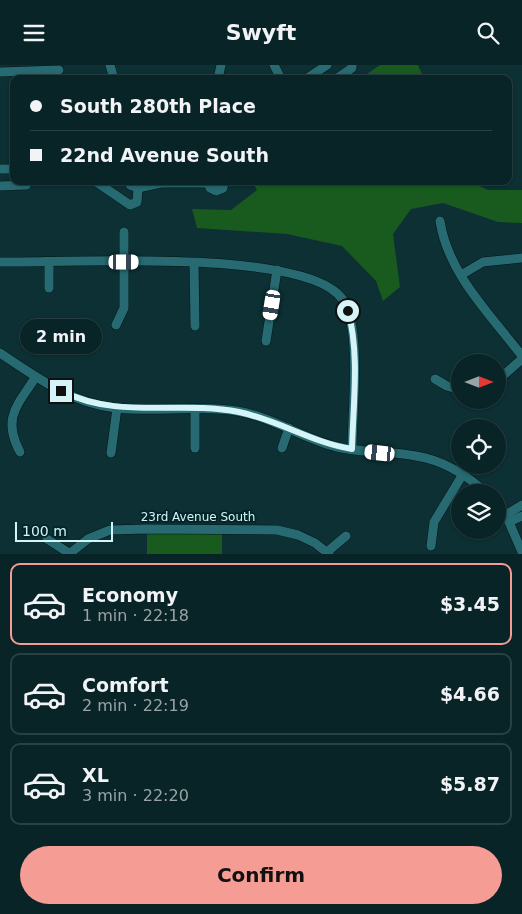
<!DOCTYPE html>
<html lang="en">
<head>
<meta charset="utf-8">
<style>
	body { margin:0; font-family:"DejaVu Sans",sans-serif; background:#122c2e; color:#f1f3f6; height:100vh; display:flex; flex-direction:column; font-size:19px; white-space:nowrap }
	* { box-sizing:border-box; margin:0 }
	p { font-size:16px; color:#99a4a7 }
	.icon { flex:none; width:28px; height:28px; fill:none; stroke:currentColor; stroke-width:2; stroke-linecap:round; stroke-linejoin:round }
	.map { position:relative; height:489px; overflow:hidden }
	.drawer { display:flex; flex-direction:column; background:#092426; flex:1 }
	.drawer>* { flex:none }
	.banner { position:absolute; left:10px; top:10px; width:502px; height:110px; border-radius:10px; box-shadow:0 1px 4px #0004,0 0 0 1px #294143; display:grid; align-content:center; height:110px; padding:0 20px; background:#092426 }
	.needle { width:32px; rotate:90deg }
	.controls { position:absolute; left:451px; top:289px; display:grid; gap:10px }
	.controls a { display:grid; place-items:center; width:55px; height:55px; border-radius:50%; background:#092426; box-shadow:0 1px 4px #0004,0 0 0 1px #294143; font-size:25px }
	.scale { position:absolute; left:15px; bottom:12px; width:98px; box-sizing:border-box; padding-left:5px; border:2px solid #d4f4f8; border-top:0; font-size:14px; line-height:18px; white-space:nowrap; color:#d4f4f8; -webkit-text-stroke:4px #022629; paint-order:stroke }
	.end { position:absolute; width:22px; height:22px; margin:-11px; border:6px solid #d4f4f8; background:#111; box-shadow:0 0 0 2px #111 }
	.from { border-radius:50% }
	.bubble { position:absolute; height:35px; border-radius:18px; background:#092426; box-shadow:0 1px 4px #0004,0 0 0 1px #294143; font-size:16px; font-weight:700; line-height:35px; text-align:center }
	.car { position:absolute; width:15px; height:30px; margin:-15px -8px; border-radius:6px; box-shadow:0 0 4px 1px #0007; background:linear-gradient(#fff 24%,#345 0 40%,#fff 0 76%,#345 0 86%,#fff 0) }
	.banner b { display:flex; align-items:center; gap:18px; height:48px; font-size:19px }
	.banner b+b { border-top:1px solid #294143 }
	.banner i { width:12px; height:12px; background:#f1f3f6 }
	ul { padding:9px 0 0; list-style:none }
	li { display:flex; align-items:center; gap:15px; height:82px; margin:0 10px 8px; padding:0 10px; border:2px solid #294143; border-radius:10px }
	li div { flex:1 }
	li b { display:block; font-size:19px }
	li em { font-style:normal; font-weight:700 }
	li.selected { border-color:#f59c95 }
	li>.icon { width:45px; height:45px; stroke-width:1.5 }
	.button { display:flex; gap:10px; margin-top:auto; padding:10px 20px }
	.button a { flex:1; height:58px; border-radius:30px; background:#f59c95; color:#111; font-size:20px; font-weight:700; line-height:58px; text-align:center }
	header { display:flex; justify-content:space-between; align-items:center; height:65px; padding:0 20px; background:#092426; font-size:22px; font-weight:700 }
	.map>svg:first-child { display:block }
	.green { fill:#195a1f }
	.lines { fill:none; stroke-linecap:round; stroke-linejoin:round }
	.minor-casing { stroke:#031618; stroke-width:10 }
	.minor { stroke:#276a71; stroke-width:9 }
	.route { stroke:#d4f4f8; stroke-width:6 }
	.labels { text-anchor:middle; dominant-baseline:central; stroke-width:4; stroke-linejoin:round; paint-order:stroke }
	.street-label { font-size:12px; fill:#d4f4f8; stroke:#022629 }
</style>
</head>
<body>
<header><svg class="icon" aria-label="menu" viewBox="0 0 24 24"><path d="M4 6h16M4 12h16M4 18h16"/></svg>Swyft<svg class="icon" aria-label="search" viewBox="0 0 24 24"><circle cx="10" cy="10" r="6"/><path d="M15 15l6 6"/></svg></header>
<div class="map">
<svg width="522" height="489" viewBox="0 0 522 489">
	<rect width="100%" height="100%" fill="#0c3033"/>
	<g class="green">
		<path d="M 380,0 L 418,0 L 424,14 L 360,14 Z"/>
		<path d="M 252,116 L 469,116 L 488,125 L 522,125 L 522,158 L 498,157 L 443,138 L 411,144 L 393,169 L 400,222 L 383,236 L 376,216 L 342,181 L 287,169 L 197,163 L 192,144 L 231,145 L 257,125 Z"/>
		<rect x="147" y="464" width="75" height="25"/>
	</g>
	<g class="lines">
		<defs>
			<g id="minor">
				<path d="M 110,0 L 114,14"/>
				<path d="M 274,0 L 281,14"/>
				<path d="M 0,7 L 59,5"/>
				<path d="M 218,14 L 221,0"/>
				<path d="M 306,14 L 327,0"/>
				<path d="M 336,14 L 352,3 L 352,0"/>
				<path d="M 0,104 L 14,104"/>
				<path d="M 95,116 L 130,140 L 137,137 L 138,123"/>
				<path d="M 208,116 L 210,123 L 216,126 L 223,123 L 224,116"/>
				<path d="M 130,120 L 138,123 L 161,118 L 208,118"/>
				<path d="M 0,121 L 26,120 L 26,116"/>
				<path d="M 440,156 C 448,209 491,250 522,291"/>
				<path d="M 0,197 C 64,198 309,182 343,235 C 362,265 352,346 352,384"/>
				<path d="M 194,198 L 195,261"/>
				<path d="M 461,210 L 483,197 L 522,193"/>
				<path d="M 49,223 L 49,198"/>
				<path d="M 116,260 L 124,243 L 124,167"/>
				<path d="M 266,276 L 277,205"/>
				<path d="M 0,288 C 36,312 71,338 115,343 C 156,347 197,340 237,346 C 273,352 303,374 337,382 C 363,388 390,386 416,391 C 442,395 467,410 486,428"/>
				<path d="M 435,314 L 447,321 L 460,325"/>
				<path d="M 498,315 L 522,294"/>
				<path d="M 195,344 L 195,383"/>
				<path d="M 282,383 L 289,363"/>
				<path d="M 20,387 C 2,353 17,341 35,313"/>
				<path d="M 111,388 L 117,343"/>
				<path d="M 498,441 L 509,457 L 522,487"/>
				<path d="M 504,451 L 522,440"/>
				<path d="M 509,457 L 522,451"/>
				<path d="M 47,474 L 69,488"/>
				<path d="M 431,481 L 434,457 L 463,409"/>
				<path d="M 327,487 L 346,471"/>
				<path d="M 69,489 L 88,474 L 110,465 L 147,464 L 277,465 L 298,470 L 315,478 L 329,489"/>
			</g>
		</defs>
		<use href="#minor" class="minor-casing"/>
		<use href="#minor" class="minor"/>
	</g>
	<g class="lines">
		<path class="route" d="M 61,326 C 120,355 178,335 239,347 C 278,355 313,378 352,384 C 353,341 360,288 348,246"/>
	</g>
	<g class="labels">
		<g class="street-label">
			<text x="198" y="452">23rd Avenue South</text>
		</g>
	</g>
</svg>
<div class="controls">
<a><svg class="needle" viewBox="-14 -14 28 28"><path d="M0-13l5 13h-10z" fill="#e53935"/><path d="M0 13l5-13h-10z" fill="#99a4a7"/></svg></a>
<a><svg class="icon" aria-label="locate" viewBox="0 0 24 24"><circle cx="12" cy="12" r="6"/><path d="M12 2v4M12 18v4M2 12h4M18 12h4"/></svg></a>
<a><svg class="icon" aria-label="layers" viewBox="0 0 24 24"><path d="M12 4l9 5-9 5-9-5zM3 14l9 5 9-5"/></svg></a>
</div>
<div class="scale">100 m</div>
<i class="end from" style="left:348px;top:246px"></i>
<i class="end" style="left:61px;top:326px"></i>
<div class="bubble" style="left:20px;top:254px;width:82px">2 min</div>
<i class="car" style="left:124px;top:197px;rotate:90deg"></i>
<i class="car" style="left:272px;top:240px;rotate:189deg"></i>
<i class="car" style="left:380px;top:388px;rotate:276deg"></i>
<div class="banner">
<b><i class="from"></i>South 280th Place</b>
<b><i></i>22nd Avenue South</b>
</div>
</div>
<section class="drawer">
<ul>
<li class="selected"><svg class="icon" aria-label="car" viewBox="0 0 24 24"><path d="M5 17H2v-5l4-1 3-4h7l3 4 3 1v5h-3M9 17h6M6 11h13"/><circle cx="7" cy="17" r="2"/><circle cx="17" cy="17" r="2"/></svg><div><b>Economy</b><p>1 min · 22:18</p></div><em>$3.45</em></li>
<li><svg class="icon" aria-label="car" viewBox="0 0 24 24"><path d="M5 17H2v-5l4-1 3-4h7l3 4 3 1v5h-3M9 17h6M6 11h13"/><circle cx="7" cy="17" r="2"/><circle cx="17" cy="17" r="2"/></svg><div><b>Comfort</b><p>2 min · 22:19</p></div><em>$4.66</em></li>
<li><svg class="icon" aria-label="car" viewBox="0 0 24 24"><path d="M5 17H2v-5l4-1 3-4h7l3 4 3 1v5h-3M9 17h6M6 11h13"/><circle cx="7" cy="17" r="2"/><circle cx="17" cy="17" r="2"/></svg><div><b>XL</b><p>3 min · 22:20</p></div><em>$5.87</em></li>
</ul>
<div class="button"><a>Confirm</a></div>
</section>
</body>
</html>
